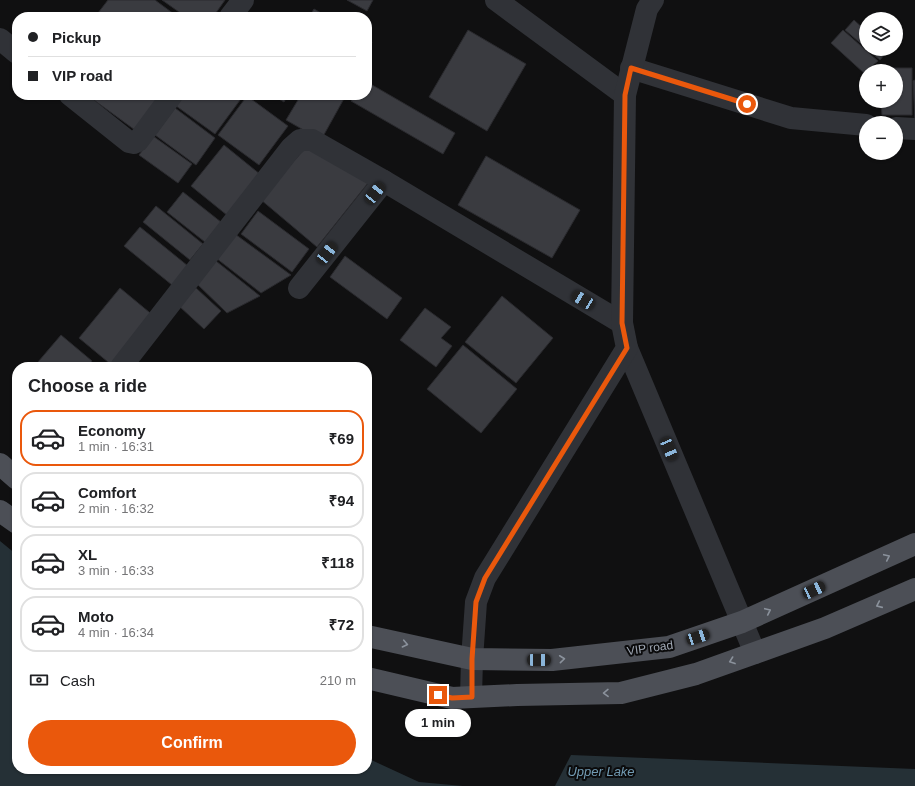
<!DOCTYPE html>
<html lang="en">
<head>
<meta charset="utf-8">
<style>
	body { margin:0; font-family:Arial,sans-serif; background:#f6f6f6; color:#202124; height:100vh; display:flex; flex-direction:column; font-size:15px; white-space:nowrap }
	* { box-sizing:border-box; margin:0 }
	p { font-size:13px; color:#757577 }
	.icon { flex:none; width:22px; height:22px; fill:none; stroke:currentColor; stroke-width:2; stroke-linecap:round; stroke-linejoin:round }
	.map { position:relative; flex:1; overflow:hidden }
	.sheet { position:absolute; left:12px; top:362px; width:360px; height:412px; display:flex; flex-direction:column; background:#fff; border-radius:16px; box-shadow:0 1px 3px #0004 }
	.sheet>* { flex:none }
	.top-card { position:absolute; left:12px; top:12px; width:360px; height:88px; border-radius:16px; box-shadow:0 1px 3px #0004; display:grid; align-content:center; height:88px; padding:0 16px; background:#fff }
	.buttons { position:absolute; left:859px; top:12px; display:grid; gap:8px }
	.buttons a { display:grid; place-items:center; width:44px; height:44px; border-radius:50%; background:#fff; box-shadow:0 1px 3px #0004; font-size:20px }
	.end { position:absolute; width:18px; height:18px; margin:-9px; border:5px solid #ea580c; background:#fff; box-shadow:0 0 0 2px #fff }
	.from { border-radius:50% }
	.bubble { position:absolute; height:28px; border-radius:14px; background:#fff; box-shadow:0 1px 3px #0004; font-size:13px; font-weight:600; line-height:28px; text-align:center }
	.car { position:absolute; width:12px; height:24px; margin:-12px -6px; border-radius:5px; box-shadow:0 0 3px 1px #0007; background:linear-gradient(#222 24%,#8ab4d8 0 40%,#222 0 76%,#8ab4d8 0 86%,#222 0) }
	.top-card b { display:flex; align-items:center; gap:14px; height:38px; font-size:15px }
	.top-card b+b { border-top:1px solid #e0e0e0 }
	.top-card i { width:10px; height:10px; background:#202124 }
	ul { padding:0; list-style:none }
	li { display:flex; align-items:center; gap:12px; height:56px; margin:0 8px 6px; padding:0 8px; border:2px solid #e0e0e0; border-radius:16px }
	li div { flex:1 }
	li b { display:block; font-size:15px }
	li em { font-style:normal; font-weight:600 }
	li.current { border-color:#ea580c }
	li>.icon { width:36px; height:36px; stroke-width:1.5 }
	h2 { padding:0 16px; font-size:18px; line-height:48px }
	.pay { display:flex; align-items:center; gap:10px; height:44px; padding:0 16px; font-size:15px }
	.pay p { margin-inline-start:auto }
	.button { display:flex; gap:8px; margin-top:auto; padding:8px 16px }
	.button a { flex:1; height:46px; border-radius:24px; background:#ea580c; color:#fff; font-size:16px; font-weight:600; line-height:46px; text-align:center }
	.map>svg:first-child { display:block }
	.water { fill:#253036 }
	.building { fill:#3a3b40; stroke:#2a2a2e }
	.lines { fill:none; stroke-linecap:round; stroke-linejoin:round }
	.minor { stroke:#303237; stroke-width:22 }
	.tertiary { stroke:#303237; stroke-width:22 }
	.primary { stroke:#4c4f56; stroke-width:22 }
	.oneway { stroke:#8b929c }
	.route { stroke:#ea580c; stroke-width:5 }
	.labels { text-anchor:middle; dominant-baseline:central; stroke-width:4; stroke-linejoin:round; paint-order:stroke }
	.street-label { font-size:12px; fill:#a0a8b4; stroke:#0b0b0c }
	.water-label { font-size:13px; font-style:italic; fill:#729bb3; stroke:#0b0b0c }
</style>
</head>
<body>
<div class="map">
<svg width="915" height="786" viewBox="0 0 915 786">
	<rect width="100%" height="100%" fill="#101011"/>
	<g class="water">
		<path d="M 0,541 L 17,555 L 17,769 L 367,769 L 367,758 L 419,782 L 463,786 L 0,786 Z"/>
		<path d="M 571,755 L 915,769 L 915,786 L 555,786 Z"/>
	</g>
	<g class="building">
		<path d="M 108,0 L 155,0 L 178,17 L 104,17 L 98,13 Z"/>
		<path d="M 162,0 L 225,0 L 213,17 L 186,17 Z"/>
		<path d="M 347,0 L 373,0 L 367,11 Z"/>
		<path d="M 314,9 L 328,17 L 309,17 Z"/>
		<path d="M 854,20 L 866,31 L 866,48 L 845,30 Z"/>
		<path d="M 468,30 L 526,64 L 487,131 L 429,97 Z"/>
		<path d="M 843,30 L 878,61 L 866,71 L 865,74 L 831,43 Z"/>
		<path d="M 367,39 L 372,42 L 367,52 Z"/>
		<path d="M 867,49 L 887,49 L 888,50 L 880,60 Z"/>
		<path d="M 881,68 L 912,68 L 912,115 L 882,115 L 881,101 L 896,101 L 896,71 L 881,71 Z"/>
		<path d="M 915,80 L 915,120 L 913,81 Z"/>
		<path d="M 367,82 L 455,133 L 443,154 L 351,101 L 355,95 L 367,95 Z"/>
		<path d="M 87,95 L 161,95 L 135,130 Z"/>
		<path d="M 177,95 L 242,95 L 243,96 L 215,134 L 172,103 Z"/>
		<path d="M 272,95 L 288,95 L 284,102 Z"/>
		<path d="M 301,95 L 346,95 L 321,140 L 286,120 Z"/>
		<path d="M 247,96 L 288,126 L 259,165 L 218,135 Z"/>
		<path d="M 175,108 L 215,138 L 196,165 L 155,135 Z"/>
		<path d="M 153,136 L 192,164 L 178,183 L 139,155 Z"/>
		<path d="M 309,144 L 368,183 L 317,247 L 260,199 Z"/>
		<path d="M 224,145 L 266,179 L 233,220 L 191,186 Z"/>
		<path d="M 486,156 L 580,210 L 552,258 L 458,205 Z"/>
		<path d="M 183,192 L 226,226 L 210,246 L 167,212 Z"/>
		<path d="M 156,206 L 203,244 L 190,260 L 143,222 Z"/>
		<path d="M 258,211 L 309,249 L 292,272 L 241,234 Z"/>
		<path d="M 140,227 L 188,266 L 172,285 L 124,246 Z"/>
		<path d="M 235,234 L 291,275 L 261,293 L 216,258 Z"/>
		<path d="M 345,256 L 402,298 L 387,319 L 330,277 Z"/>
		<path d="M 216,261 L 260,296 L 227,313 L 195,282 Z"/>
		<path d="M 120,288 L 155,317 L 114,367 L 79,338 Z"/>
		<path d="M 196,288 L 221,311 L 204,329 L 179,306 Z"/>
		<path d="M 502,296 L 553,338 L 516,383 L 465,342 Z"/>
		<path d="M 425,308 L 451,327 L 441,338 L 452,346 L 436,367 L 400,340 Z"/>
		<path d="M 61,335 L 92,361 L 87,367 L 44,367 L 38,362 Z"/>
		<path d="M 463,345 L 517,389 L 481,433 L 427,389 Z"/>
	</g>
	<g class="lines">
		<g class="minor">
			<path d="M 496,0 L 625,95"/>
			<path d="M 230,17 L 243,0"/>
			<path d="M 0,39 L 17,53"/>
			<path d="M 631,68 L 791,118 L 866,125"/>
			<path d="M 70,95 L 129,142 L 134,143 L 138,141 L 172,95"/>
			<path d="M 896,128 L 915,129"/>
			<path d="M 299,288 L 384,181"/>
			<path d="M 121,367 L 291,148 L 300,140 L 312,140 L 384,181 L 622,323"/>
		</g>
		<g class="tertiary">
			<path d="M 627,348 L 755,653"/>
			<path d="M 471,697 L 472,659 L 476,602 L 485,578 L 627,348 L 622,323 L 625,95 L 647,9 L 653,0"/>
		</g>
		<g class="primary">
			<path d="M 0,464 L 17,479"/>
			<path d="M 0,511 L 17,523"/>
			<path d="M 367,636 L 472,659 L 552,660 L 669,647 L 742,622 L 915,544"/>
			<path d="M 367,678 L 452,698 L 517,695 L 621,693 L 696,674 L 825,628 L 915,589"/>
		</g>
	</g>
	<defs><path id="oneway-chevron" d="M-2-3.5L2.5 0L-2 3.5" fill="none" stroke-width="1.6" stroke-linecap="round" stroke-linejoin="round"/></defs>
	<g class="oneway">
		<use href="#oneway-chevron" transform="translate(887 557) rotate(-25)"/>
		<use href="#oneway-chevron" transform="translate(879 605) rotate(156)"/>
		<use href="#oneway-chevron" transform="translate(768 611) rotate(-25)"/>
		<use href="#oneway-chevron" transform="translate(405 644) rotate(12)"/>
		<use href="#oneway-chevron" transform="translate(562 659) rotate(-6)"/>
		<use href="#oneway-chevron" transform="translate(732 661) rotate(160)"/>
		<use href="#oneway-chevron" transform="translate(606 693) rotate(179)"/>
	</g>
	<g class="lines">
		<path class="route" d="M 438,695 L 452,698 L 472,697 L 472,659 L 476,602 L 485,578 L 627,348 L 622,323 L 625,95 L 631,68 L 747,104"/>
	</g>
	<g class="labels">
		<g class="street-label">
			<text transform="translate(650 648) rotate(-8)">VIP road</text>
		</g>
		<g class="water-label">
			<text x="601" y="771">Upper Lake</text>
		</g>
	</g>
</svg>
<div class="buttons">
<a><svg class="icon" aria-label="layers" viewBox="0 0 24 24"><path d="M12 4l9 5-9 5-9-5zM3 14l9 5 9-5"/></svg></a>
<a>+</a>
<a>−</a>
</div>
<i class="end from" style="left:747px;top:104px"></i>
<i class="end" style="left:438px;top:695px"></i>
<div class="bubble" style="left:405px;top:709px;width:66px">1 min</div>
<i class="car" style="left:375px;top:193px;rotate:39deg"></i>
<i class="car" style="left:327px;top:253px;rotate:38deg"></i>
<i class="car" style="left:583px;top:300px;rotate:301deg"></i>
<i class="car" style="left:669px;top:449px;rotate:157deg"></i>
<i class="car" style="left:814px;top:590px;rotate:65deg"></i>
<i class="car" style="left:698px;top:637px;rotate:72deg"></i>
<i class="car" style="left:539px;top:660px;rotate:90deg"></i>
<div class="top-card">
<b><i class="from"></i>Pickup</b>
<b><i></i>VIP road</b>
</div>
<section class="sheet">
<h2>Choose a ride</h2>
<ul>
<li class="current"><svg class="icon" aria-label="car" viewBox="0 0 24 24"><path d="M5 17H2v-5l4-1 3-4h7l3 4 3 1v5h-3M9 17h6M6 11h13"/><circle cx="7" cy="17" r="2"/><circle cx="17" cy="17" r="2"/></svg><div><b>Economy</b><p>1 min · 16:31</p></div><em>₹69</em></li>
<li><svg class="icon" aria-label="car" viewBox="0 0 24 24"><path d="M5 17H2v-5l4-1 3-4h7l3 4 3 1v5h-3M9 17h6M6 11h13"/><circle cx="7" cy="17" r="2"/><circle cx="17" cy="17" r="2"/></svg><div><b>Comfort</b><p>2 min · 16:32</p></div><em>₹94</em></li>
<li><svg class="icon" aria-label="car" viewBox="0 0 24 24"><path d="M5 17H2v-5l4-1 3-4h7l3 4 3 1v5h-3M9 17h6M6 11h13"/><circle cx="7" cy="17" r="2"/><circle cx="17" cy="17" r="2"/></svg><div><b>XL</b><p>3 min · 16:33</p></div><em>₹118</em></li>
<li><svg class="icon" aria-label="car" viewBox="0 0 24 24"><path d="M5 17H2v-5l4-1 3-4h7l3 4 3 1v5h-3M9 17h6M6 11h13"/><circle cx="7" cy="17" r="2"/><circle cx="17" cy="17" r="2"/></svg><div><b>Moto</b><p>4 min · 16:34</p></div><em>₹72</em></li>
</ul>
<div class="pay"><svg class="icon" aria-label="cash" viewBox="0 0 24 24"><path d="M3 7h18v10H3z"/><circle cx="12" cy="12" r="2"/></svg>Cash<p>210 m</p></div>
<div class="button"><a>Confirm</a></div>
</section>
</div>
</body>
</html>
